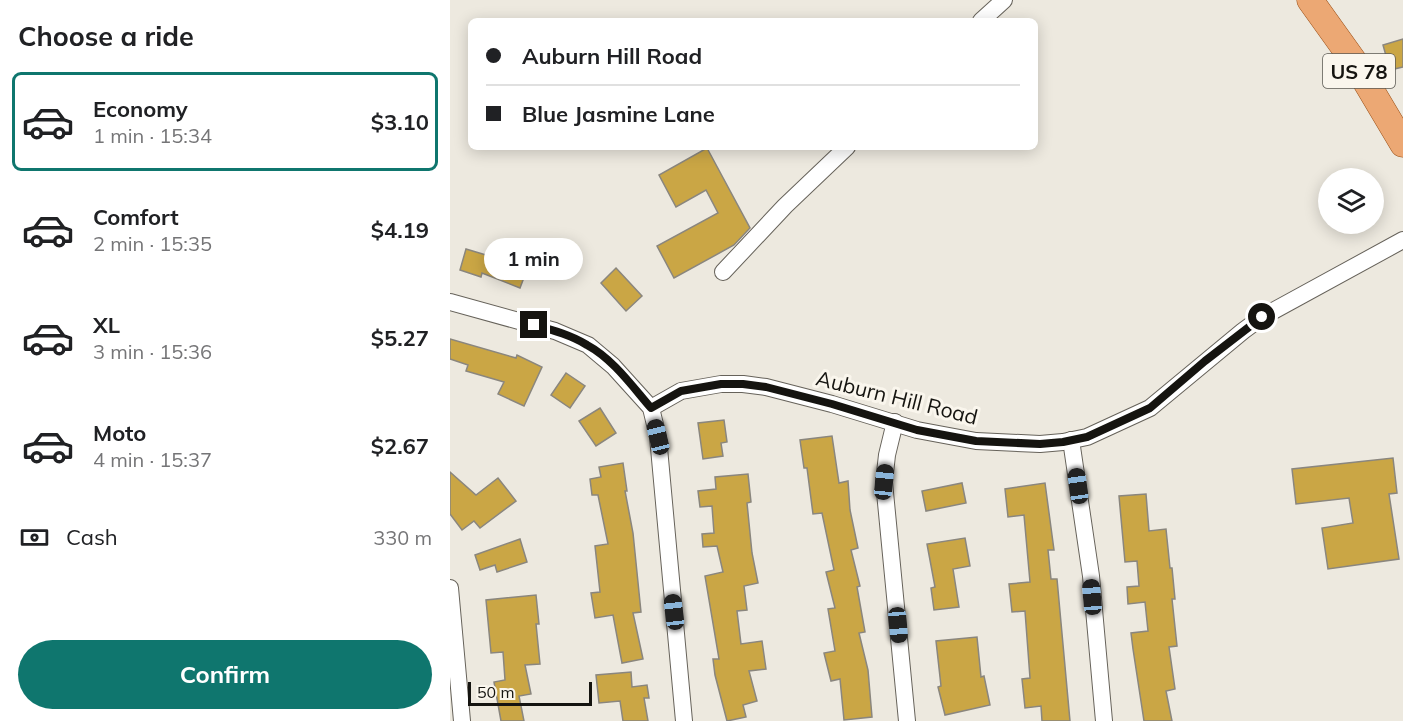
<!DOCTYPE html>
<html lang="en">
<head>
<meta charset="utf-8">
<style>
	body { margin:0; font-family:Mulish,sans-serif; background:#f2f2f2; color:#202124; height:100vh; display:flex; flex-direction:column; font-size:22px; white-space:nowrap }
	* { box-sizing:border-box; margin:0 }
	p { font-size:20px; color:#757577 }
	.icon { flex:none; width:33px; height:33px; fill:none; stroke:currentColor; stroke-width:2; stroke-linecap:round; stroke-linejoin:round }
	.map { position:relative; flex:1; overflow:hidden }
	.side { display:flex; flex-direction:column; background:#fff; width:450px }
	.side>* { flex:none }
	.top-card { position:absolute; left:18px; top:18px; width:570px; height:132px; border-radius:9px; box-shadow:0 3px 15px #0003; display:grid; align-content:center; height:132px; padding:0 18px; background:#fff }
	.buttons { position:absolute; left:868px; top:168px; display:grid; gap:12px }
	.buttons a { display:grid; place-items:center; width:66px; height:66px; border-radius:50%; background:#fff; box-shadow:0 3px 15px #0003; font-size:30px }
	.scale { position:absolute; left:18px; bottom:15px; width:124px; box-sizing:border-box; padding-left:6px; border:3px solid #151410; border-top:0; font-size:16px; line-height:21px; white-space:nowrap; color:#151410; -webkit-text-stroke:4px #faf6ed; paint-order:stroke }
	.end { position:absolute; width:27px; height:27px; margin:-14px; border:8px solid #151410; background:#fff; box-shadow:0 0 0 3px #fff }
	.from { border-radius:50% }
	.bubble { position:absolute; height:42px; border-radius:21px; background:#fff; box-shadow:0 3px 15px #0003; font-size:20px; font-weight:700; line-height:42px; text-align:center }
	.car { position:absolute; width:18px; height:36px; margin:-18px -9px; border-radius:8px; box-shadow:0 0 4px 2px #0007; background:linear-gradient(#222 24%,#8ab4d8 0 40%,#222 0 76%,#8ab4d8 0 86%,#222 0) }
	.top-card b { display:flex; align-items:center; gap:21px; height:57px; font-size:22px }
	.top-card b+b { border-top:2px solid #e0e0e0 }
	.top-card i { width:15px; height:15px; background:#202124 }
	ul { padding:0; list-style:none }
	li { display:flex; align-items:center; gap:18px; height:99px; margin:0 12px 9px; padding:0 6px; border:3px solid transparent; border-radius:9px }
	li div { flex:1 }
	li b { display:block; font-size:22px }
	li em { font-style:normal; font-weight:700 }
	li.current { border-color:#0f766e }
	li>.icon { width:54px; height:54px; stroke-width:1.5 }
	h2 { padding:0 18px; font-size:27px; line-height:72px }
	.pay { display:flex; align-items:center; gap:15px; height:66px; padding:0 18px; font-size:22px }
	.pay p { margin-inline-start:auto }
	.primary-button { display:flex; gap:12px; margin-top:auto; padding:12px 18px }
	.primary-button a { flex:1; height:69px; border-radius:36px; background:#0f766e; color:#fff; font-size:24px; font-weight:700; line-height:69px; text-align:center }
	main { display:flex; flex:1; min-height:0 }
	.map>svg:first-child { display:block }
	.building { fill:#caa645; stroke:#8a867e; stroke-width:1.5 }
	.lines { fill:none; stroke-linecap:round; stroke-linejoin:round }
	.street-casing { stroke:#66625a; stroke-width:18 }
	.primary-casing { stroke:#994e15; stroke-width:27 }
	.street { stroke:#fff; stroke-width:16 }
	.primary { stroke:#eca874; stroke-width:26 }
	.route { stroke:#151410; stroke-width:8 }
	.labels { text-anchor:middle; dominant-baseline:central; stroke-width:6; stroke-linejoin:round; paint-order:stroke }
	.shield { fill:#faf6ed; stroke:#5a5852; stroke-width:1.5 }
	.shield-label { font-size:20px; font-weight:bold; fill:#151410 }
	.street-label { font-size:21px; fill:#151410; stroke:#faf6ed }
</style>
</head>
<body>
<main>
<section class="side">
<h2>Choose a ride</h2>
<ul>
<li class="current"><svg class="icon" aria-label="car" viewBox="0 0 24 24"><path d="M5 17H2v-5l4-1 3-4h7l3 4 3 1v5h-3M9 17h6M6 11h13"/><circle cx="7" cy="17" r="2"/><circle cx="17" cy="17" r="2"/></svg><div><b>Economy</b><p>1 min · 15:34</p></div><em>$3.10</em></li>
<li><svg class="icon" aria-label="car" viewBox="0 0 24 24"><path d="M5 17H2v-5l4-1 3-4h7l3 4 3 1v5h-3M9 17h6M6 11h13"/><circle cx="7" cy="17" r="2"/><circle cx="17" cy="17" r="2"/></svg><div><b>Comfort</b><p>2 min · 15:35</p></div><em>$4.19</em></li>
<li><svg class="icon" aria-label="car" viewBox="0 0 24 24"><path d="M5 17H2v-5l4-1 3-4h7l3 4 3 1v5h-3M9 17h6M6 11h13"/><circle cx="7" cy="17" r="2"/><circle cx="17" cy="17" r="2"/></svg><div><b>XL</b><p>3 min · 15:36</p></div><em>$5.27</em></li>
<li><svg class="icon" aria-label="car" viewBox="0 0 24 24"><path d="M5 17H2v-5l4-1 3-4h7l3 4 3 1v5h-3M9 17h6M6 11h13"/><circle cx="7" cy="17" r="2"/><circle cx="17" cy="17" r="2"/></svg><div><b>Moto</b><p>4 min · 15:37</p></div><em>$2.67</em></li>
</ul>
<div class="pay"><svg class="icon" aria-label="cash" viewBox="0 0 24 24"><path d="M3 7h18v10H3z"/><circle cx="12" cy="12" r="2"/></svg>Cash<p>330 m</p></div>
<div class="primary-button"><a>Confirm</a></div>
</section>
<div class="map">
<svg width="953" height="721" viewBox="0 0 953 721">
	<rect width="100%" height="100%" fill="#ede9df"/>
	<g class="building">
		<path d="M 953,39 L 953,67 L 940,70 L 933,45 Z"/>
		<path d="M 257,148 L 300,228 L 284,245 L 224,278 L 207,246 L 268,213 L 256,190 L 226,207 L 209,175 Z"/>
		<path d="M 63,243 L 84,251 L 70,288 L 32,273 L 31,277 L 10,270 L 16,249 L 56,261 Z"/>
		<path d="M 166,268 L 192,296 L 176,311 L 151,283 Z"/>
		<path d="M 0,339 L 66,358 L 67,355 L 92,367 L 74,406 L 48,394 L 54,382 L 16,371 L 18,365 L 0,359 Z"/>
		<path d="M 116,373 L 135,386 L 120,408 L 101,395 Z"/>
		<path d="M 150,408 L 166,433 L 146,446 L 129,421 Z"/>
		<path d="M 274,420 L 277,442 L 271,443 L 273,456 L 253,459 L 248,423 Z"/>
		<path d="M 382,436 L 389,483 L 398,481 L 400,510 L 408,548 L 401,550 L 410,586 L 407,587 L 415,632 L 409,633 L 418,670 L 422,717 L 394,720 L 390,679 L 381,681 L 374,653 L 385,651 L 378,609 L 385,608 L 376,572 L 384,570 L 372,513 L 363,514 L 357,468 L 354,468 L 350,440 Z"/>
		<path d="M 943,458 L 947,493 L 939,494 L 949,559 L 878,569 L 872,528 L 903,523 L 899,498 L 846,504 L 842,469 Z"/>
		<path d="M 173,463 L 177,491 L 175,491 L 183,533 L 191,612 L 183,613 L 193,659 L 172,663 L 163,615 L 145,618 L 141,593 L 150,592 L 145,546 L 158,544 L 148,495 L 142,495 L 140,479 L 151,477 L 149,467 Z"/>
		<path d="M 0,472 L 26,495 L 48,478 L 66,501 L 30,528 L 24,521 L 12,530 L 0,514 Z"/>
		<path d="M 298,474 L 301,502 L 297,503 L 302,553 L 308,583 L 294,586 L 297,610 L 287,611 L 291,644 L 312,641 L 316,669 L 299,671 L 307,701 L 293,705 L 296,717 L 277,721 L 265,675 L 263,659 L 269,659 L 255,576 L 273,572 L 267,546 L 253,547 L 252,534 L 264,533 L 262,506 L 250,507 L 248,491 L 266,489 L 265,477 Z"/>
		<path d="M 512,483 L 516,503 L 476,511 L 472,491 Z"/>
		<path d="M 595,483 L 604,550 L 598,550 L 601,579 L 607,579 L 620,721 L 592,721 L 591,706 L 575,708 L 572,679 L 580,678 L 575,611 L 562,612 L 559,584 L 580,582 L 574,515 L 558,517 L 555,489 Z"/>
		<path d="M 696,494 L 699,531 L 716,529 L 720,568 L 722,568 L 725,599 L 722,599 L 727,646 L 719,647 L 725,689 L 716,691 L 722,721 L 694,721 L 683,649 L 681,633 L 698,631 L 695,602 L 678,604 L 677,587 L 689,586 L 687,561 L 675,562 L 669,496 Z"/>
		<path d="M 515,538 L 520,566 L 503,569 L 509,607 L 484,610 L 481,588 L 485,587 L 477,544 Z"/>
		<path d="M 70,539 L 77,562 L 47,572 L 45,565 L 30,570 L 25,555 Z"/>
		<path d="M 86,595 L 89,624 L 86,624 L 90,664 L 75,665 L 81,694 L 69,696 L 74,721 L 51,721 L 44,682 L 55,680 L 53,652 L 41,653 L 36,600 Z"/>
		<path d="M 527,637 L 531,677 L 534,676 L 540,705 L 495,715 L 488,687 L 491,686 L 486,641 Z"/>
		<path d="M 181,672 L 182,687 L 197,685 L 199,698 L 194,698 L 198,721 L 173,721 L 170,701 L 149,703 L 146,675 Z"/>
	</g>
	<g class="lines">
		<defs>
			<g id="street">
				<path d="M 531,21 L 554,0"/>
				<path d="M 273,272 L 335,206 L 397,147"/>
				<path d="M 0,302 L 105,331 L 138,345 L 163,366 L 201,408 L 208,437 L 234,721"/>
				<path d="M 201,408 L 231,391 L 271,384 L 293,384 L 316,387 L 382,404 L 467,430 L 526,441 L 590,444 L 613,442 L 637,437 L 700,408 L 793,331 L 812,317 L 953,240"/>
				<path d="M 445,422 L 437,455 L 434,482 L 457,721"/>
				<path d="M 621,440 L 641,576 L 654,721"/>
				<path d="M 0,588 L 12,721"/>
			</g>
			<path id="primary" d="M 860,0 L 903,60 L 953,144"/>
		</defs>
		<use href="#street" class="street-casing"/>
		<use href="#primary" class="primary-casing"/>
		<use href="#street" class="street"/>
		<use href="#primary" class="primary"/>
	</g>
	<g class="lines">
		<path class="route" d="M 84,325 C 102,330 121,335 137,345 C 163,359 182,386 201,408 L 231,391 L 271,384 L 293,384 L 316,387 L 382,404 L 467,430 L 526,441 L 590,444 L 613,442 L 637,437 L 700,408 L 755,361 L 812,317"/>
	</g>
	<g class="labels">
		<rect class="shield" x="873" y="54" width="72" height="34" rx="4.5"/>
		<g class="shield-label">
			<text x="909" y="71">US 78</text>
		</g>
		<g class="street-label">
			<text transform="translate(447 397) rotate(14)">Auburn Hill Road</text>
		</g>
	</g>
</svg>
<div class="buttons">
<a><svg class="icon" aria-label="layers" viewBox="0 0 24 24"><path d="M12 4l9 5-9 5-9-5zM3 14l9 5 9-5"/></svg></a>
</div>
<div class="scale">50 m</div>
<i class="end from" style="left:812px;top:317px"></i>
<i class="end" style="left:84px;top:325px"></i>
<div class="bubble" style="left:34px;top:238px;width:99px">1 min</div>
<i class="car" style="left:208px;top:437px;rotate:346deg"></i>
<i class="car" style="left:434px;top:482px;rotate:6deg"></i>
<i class="car" style="left:628px;top:486px;rotate:352deg"></i>
<i class="car" style="left:642px;top:597px;rotate:355deg"></i>
<i class="car" style="left:224px;top:612px;rotate:353deg"></i>
<i class="car" style="left:448px;top:625px;rotate:175deg"></i>
<div class="top-card">
<b><i class="from"></i>Auburn Hill Road</b>
<b><i></i>Blue Jasmine Lane</b>
</div>
</div>
</main>
</body>
</html>
